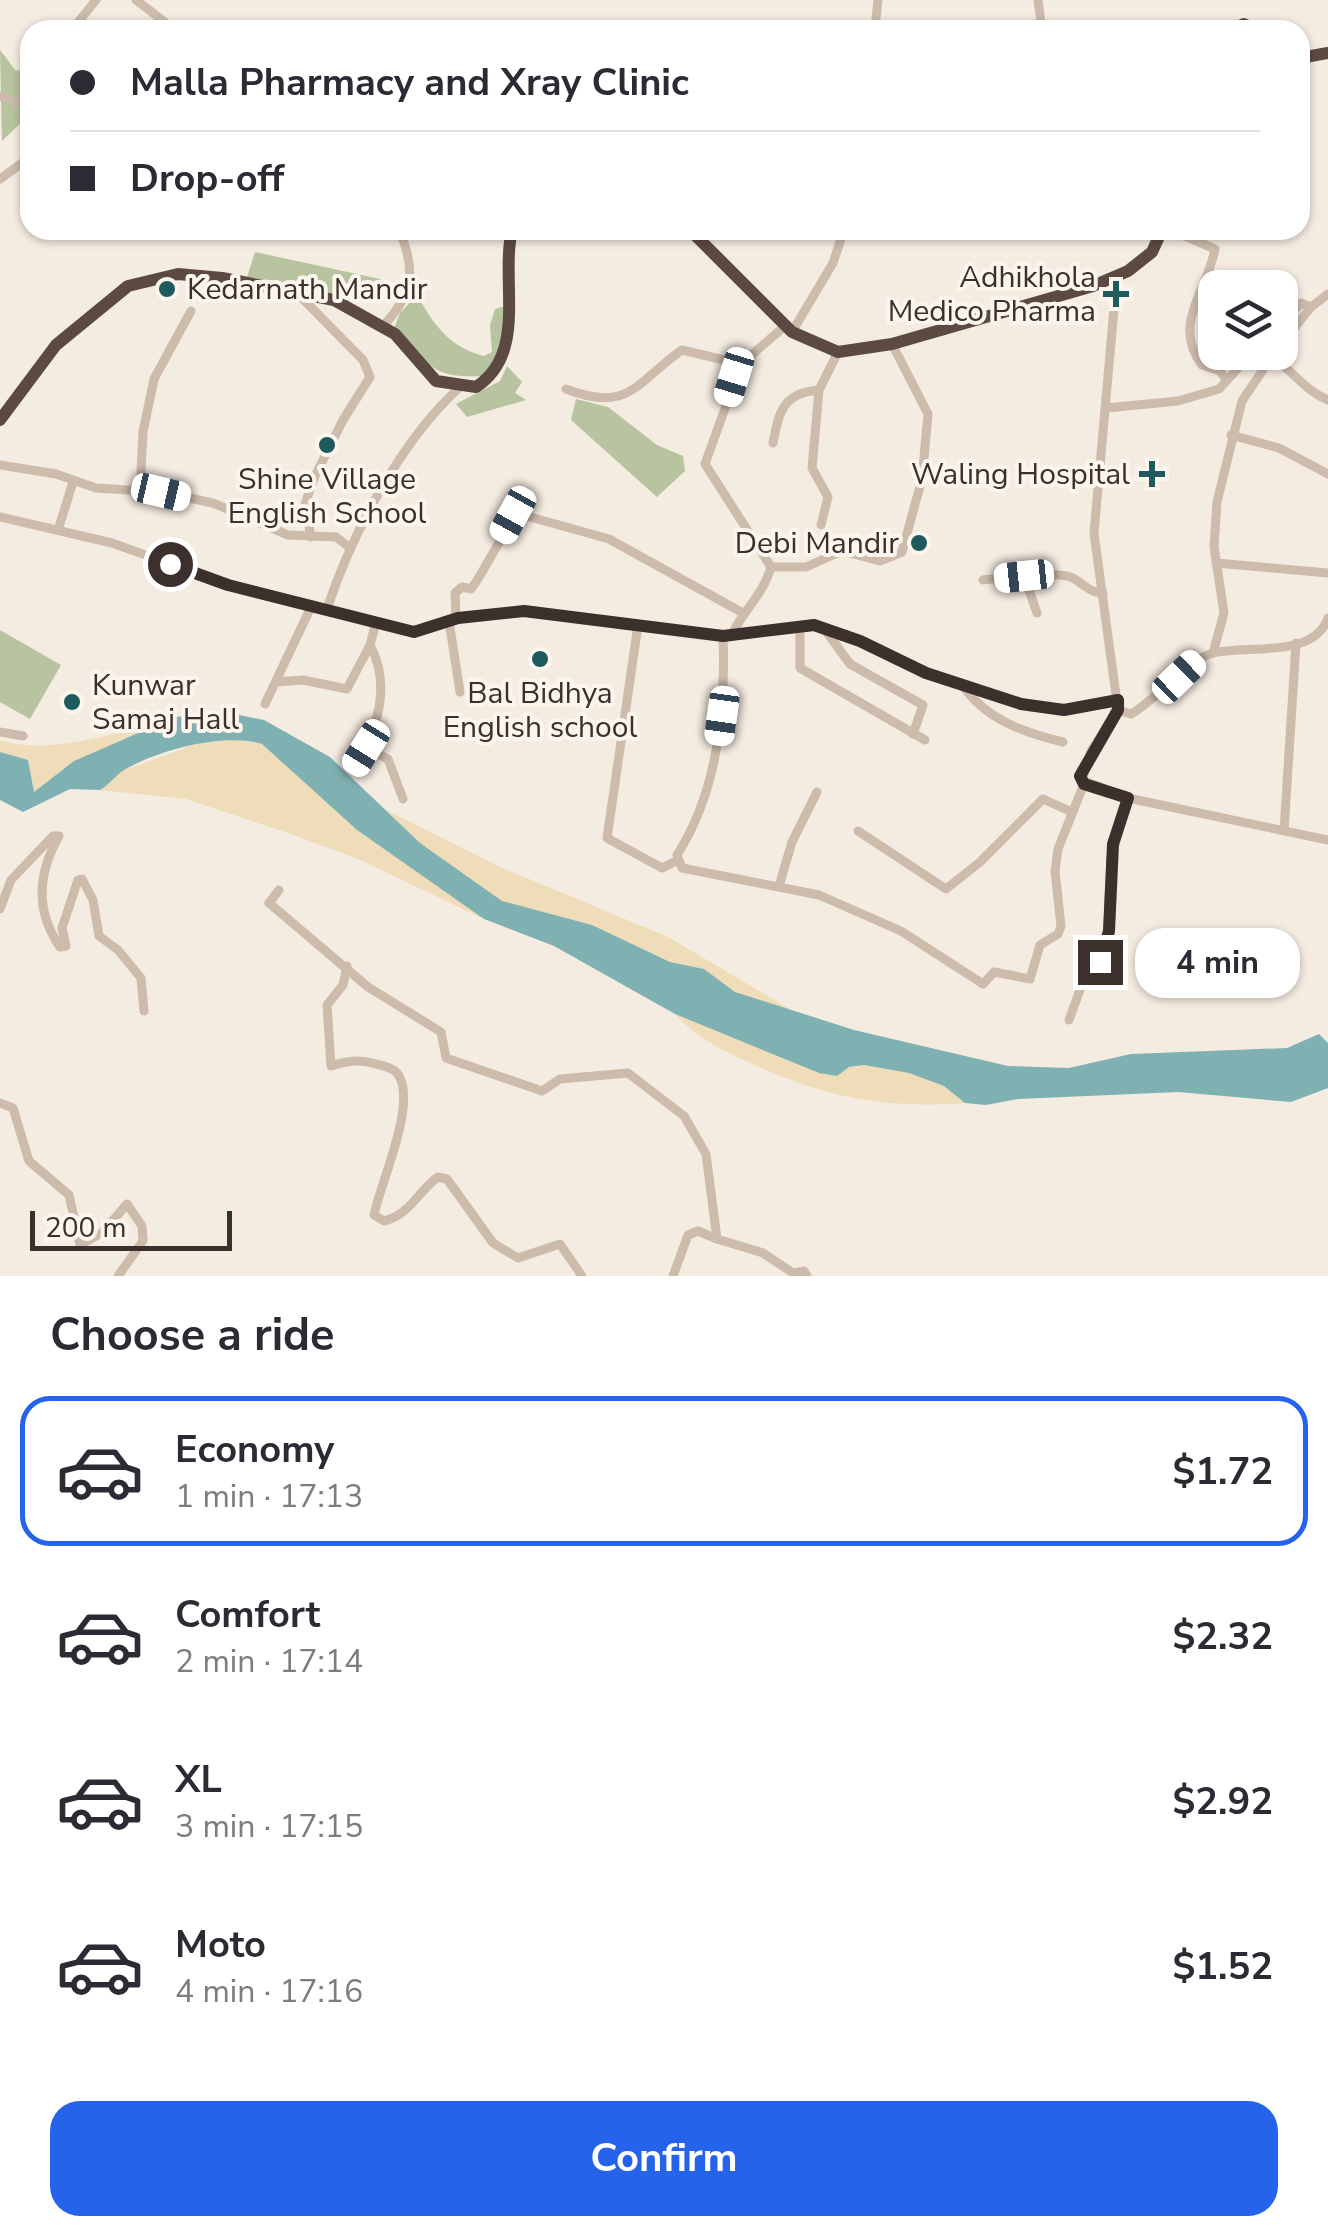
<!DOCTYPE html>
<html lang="en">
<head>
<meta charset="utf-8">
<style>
	body { margin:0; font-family:"Nunito Sans",sans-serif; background:#f7f7f7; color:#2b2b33; height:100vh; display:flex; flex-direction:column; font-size:38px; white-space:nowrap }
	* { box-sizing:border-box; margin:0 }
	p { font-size:32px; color:#7c7c81 }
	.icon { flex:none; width:55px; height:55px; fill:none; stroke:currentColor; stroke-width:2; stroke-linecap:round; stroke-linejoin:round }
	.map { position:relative; height:1276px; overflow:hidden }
	.side { display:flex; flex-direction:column; background:#fff; flex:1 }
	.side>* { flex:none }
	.top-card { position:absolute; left:20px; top:20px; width:1290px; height:220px; border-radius:30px; box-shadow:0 2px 8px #0004; display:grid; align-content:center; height:220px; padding:0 50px; background:#fff }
	.tools { position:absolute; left:1198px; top:270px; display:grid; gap:20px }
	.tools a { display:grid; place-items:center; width:100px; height:100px; border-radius:20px; background:#fff; box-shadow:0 2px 8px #0004; font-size:50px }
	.scale { position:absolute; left:30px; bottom:25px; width:202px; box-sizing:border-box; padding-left:10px; border:5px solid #3b302b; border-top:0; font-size:28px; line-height:35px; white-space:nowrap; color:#3b302b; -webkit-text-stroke:8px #fbf5ee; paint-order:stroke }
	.end { position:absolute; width:45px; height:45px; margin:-22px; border:12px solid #3b302b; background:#fff; box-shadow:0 0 0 5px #fff }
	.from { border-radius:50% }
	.bubble { position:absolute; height:70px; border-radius:30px; background:#fff; box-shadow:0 2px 8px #0004; font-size:32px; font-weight:700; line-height:70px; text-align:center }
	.car { position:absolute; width:30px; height:60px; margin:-30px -15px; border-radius:12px; box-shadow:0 0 8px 2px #0007; background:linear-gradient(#fff 24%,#345 0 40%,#fff 0 76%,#345 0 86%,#fff 0) }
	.top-card b { display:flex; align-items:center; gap:35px; height:95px; font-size:38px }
	.top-card b+b { border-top:2px solid #e1e1e2 }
	.top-card i { width:25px; height:25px; background:#2b2b33 }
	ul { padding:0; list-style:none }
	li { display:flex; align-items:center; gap:30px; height:150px; margin:0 20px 15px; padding:0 30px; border:5px solid transparent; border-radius:30px }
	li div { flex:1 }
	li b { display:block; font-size:38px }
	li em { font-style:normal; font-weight:700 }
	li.selected { border-color:#2563eb }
	li>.icon { width:90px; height:90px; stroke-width:1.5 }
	h2 { padding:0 50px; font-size:45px; line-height:120px }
	.primary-button { display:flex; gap:20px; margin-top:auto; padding:20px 50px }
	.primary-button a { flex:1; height:115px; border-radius:30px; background:#2563eb; color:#fff; font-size:40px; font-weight:700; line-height:115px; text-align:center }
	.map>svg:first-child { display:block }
	.green { fill:#b8c4a0 }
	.sand { fill:#efdcb8 }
	.water { fill:#7fb0b2 }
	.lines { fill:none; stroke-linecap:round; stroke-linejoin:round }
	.minor { stroke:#cdbbac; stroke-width:9 }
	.highway { stroke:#5c4a42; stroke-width:12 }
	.route { stroke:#3b302b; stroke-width:12 }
	.poi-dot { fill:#1f5a5e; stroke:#fbf5ee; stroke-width:4 }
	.labels { text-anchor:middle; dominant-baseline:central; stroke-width:8; stroke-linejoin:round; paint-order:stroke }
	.poi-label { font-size:30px; fill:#3b302b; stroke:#fbf5ee; text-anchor:end }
</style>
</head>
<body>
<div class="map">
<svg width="1328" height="1276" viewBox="0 0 1328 1276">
	<rect width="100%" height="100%" fill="#f4ebe1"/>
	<g class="green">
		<path d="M 0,50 L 16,71 L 30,67 L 30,125 L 26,118 L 2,141 Z"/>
		<path d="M 255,252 L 380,279 L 380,302 L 247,277 Z"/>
		<path d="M 417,295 C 434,325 449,347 484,356 L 492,352 L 490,325 L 495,309 L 505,306 L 504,350 L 482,376 C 426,379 430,361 394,328 L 400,313 Z"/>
		<path d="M 507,366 L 522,382 L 515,393 L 526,400 L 467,417 L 456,404 L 500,381 Z"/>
		<path d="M 576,399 L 608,407 L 657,445 L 683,456 L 685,471 L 657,497 L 571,420 Z"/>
		<path d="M 0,630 L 61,665 L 30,719 L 0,702 Z"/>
	</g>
	<g class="sand">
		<path d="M 171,719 L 74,761 L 34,792 L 28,760 L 0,752 L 0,740 C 52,757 120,731 171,719 Z"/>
		<path d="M 234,739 L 262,744 L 357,830 L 484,919 L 358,859 L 288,833 L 186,799 L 100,790 L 122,771 L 196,744 Z"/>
		<path d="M 386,810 L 498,866 L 668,937 L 795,1012 L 735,992 L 704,969 L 670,962 L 592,925 L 502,901 L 420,843 Z"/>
		<path d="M 675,1014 L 819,1073 L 863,1065 L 909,1073 L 944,1086 L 965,1103 C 881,1109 822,1097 746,1061 C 719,1048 696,1037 675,1014 Z"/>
	</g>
	<path class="water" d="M 224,712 L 264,720 L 330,757 L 420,843 L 502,901 L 592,925 L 670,962 L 704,969 L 735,992 L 854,1030 L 1008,1066 L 1069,1068 L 1131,1054 L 1287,1048 L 1319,1034 L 1328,1043 L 1328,1088 L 1291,1102 L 1178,1092 L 1018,1099 L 986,1105 L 965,1103 L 944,1086 L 909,1073 L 864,1065 L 849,1067 L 837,1076 L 819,1073 L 675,1014 L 554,946 L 484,919 L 357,830 L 262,744 C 224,732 158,750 124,770 C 115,776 110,784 100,790 L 70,789 L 23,812 L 0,800 L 0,752 L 28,760 L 34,792 L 74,761 L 175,717 Z"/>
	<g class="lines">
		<g class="minor">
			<path d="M 136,0 L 175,30"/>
			<path d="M 1038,0 L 1042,30"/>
			<path d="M 876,19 L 878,0"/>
			<path d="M 72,30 L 96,0"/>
			<path d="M 0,96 L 30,107"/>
			<path d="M 0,179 L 30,157"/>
			<path d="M 1171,230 L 1215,249 C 1208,290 1171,324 1202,365 L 1220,371 L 1226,379"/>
			<path d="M 1117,275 L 1094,533 L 1118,710 L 1091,751 L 1082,780 L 1128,798 L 1328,840"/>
			<path d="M 296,292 L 363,360 L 370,377 L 343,420 L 314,478 L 305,504 L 311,537"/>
			<path d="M 1280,326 L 1301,303 L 1311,307"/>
			<path d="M 382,327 C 413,295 417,271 399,230"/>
			<path d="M 792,332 L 833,263 L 844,230"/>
			<path d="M 1280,346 L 1311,307 L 1328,294"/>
			<path d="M 1270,357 C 1293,369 1303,390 1328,400"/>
			<path d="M 566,389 C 630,414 637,381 682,350 L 741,364"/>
			<path d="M 819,390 L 812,468 L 828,497 L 821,525"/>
			<path d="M 1106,408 L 1178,401 L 1219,389 L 1253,352"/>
			<path d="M 1231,435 L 1279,448 L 1328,474"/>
			<path d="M 773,443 C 779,411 783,393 819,390 L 838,352"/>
			<path d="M 0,465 L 56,474 L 96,488 L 161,492 L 213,503 L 288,535 L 336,537 L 349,547"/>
			<path d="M 140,490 L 143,432 L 154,379 L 191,311"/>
			<path d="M 0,517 L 112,543 L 229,585 L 414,632 L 458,618 L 524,611 L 723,636 L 814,625 L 861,641 L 926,673 L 1021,704 L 1064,709 L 1118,700"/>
			<path d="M 58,530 L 73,482"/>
			<path d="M 1216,563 L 1328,573"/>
			<path d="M 771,567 L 705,464 L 741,364 L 785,326"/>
			<path d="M 1024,576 L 1037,613"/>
			<path d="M 983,580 C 1012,577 1039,572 1067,576 C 1080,578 1086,593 1103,593"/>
			<path d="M 327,609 C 352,533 401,440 461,386"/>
			<path d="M 456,619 L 455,593 L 462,587 L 471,589 L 478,579 L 516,513 L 609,539 L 743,613"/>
			<path d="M 449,621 L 460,692"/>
			<path d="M 638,625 L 607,838 L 662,868 L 676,861"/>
			<path d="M 800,626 L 800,668 L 925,740"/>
			<path d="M 823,627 L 850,664 L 923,705 L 913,734"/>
			<path d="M 732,634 C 744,610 764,593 771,567 L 806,567 L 842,551 L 880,561 L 902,552 L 922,479 L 928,414 L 892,344"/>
			<path d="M 723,636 C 726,710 718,791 677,855 L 682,868 L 819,895 L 901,931 L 983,984 L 994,972 L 1030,979 L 1040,945 L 1058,934 L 1061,926 L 1055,871 L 1058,849 L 1084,784"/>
			<path d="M 1213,653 L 1224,613 L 1214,547 L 1217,502 L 1242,401 L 1275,352"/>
			<path d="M 276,682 L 303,680 L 347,689 L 370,645 L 376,622"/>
			<path d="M 962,684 C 984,719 1025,733 1063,742"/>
			<path d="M 265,704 L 312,605"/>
			<path d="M 1118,710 L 1131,714 C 1158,699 1185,661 1213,653 C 1246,644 1313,660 1328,618"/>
			<path d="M 0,732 L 23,736"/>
			<path d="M 366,748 L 388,759 L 403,799"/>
			<path d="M 353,769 C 377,731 392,686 370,645"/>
			<path d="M 858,831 L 946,889 L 980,862 L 1043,799 L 1072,812"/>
			<path d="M 1284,831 L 1296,643"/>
			<path d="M 779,886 L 792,842 L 817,792"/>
			<path d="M 279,890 L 269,903 L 368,987 L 441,1032 L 446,1058 L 542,1091 L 560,1079 L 628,1073 L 684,1116 L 706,1154 L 717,1239 L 763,1253 L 793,1273 L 804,1271 L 807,1276"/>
			<path d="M 0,909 L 11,880 L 53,836 L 59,836 C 38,873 35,911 60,947 L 66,946 L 62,928 L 78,880 L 82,879 L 93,900 L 99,936 L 118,950 L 141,978 L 144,1011"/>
			<path d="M 347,966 L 343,985 L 327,1005 L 331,1066 C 347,1061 359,1059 376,1064 C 383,1066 392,1067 397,1073 C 419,1100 380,1184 374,1215 L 384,1221 C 410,1215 417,1192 438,1177 L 447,1179 L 493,1243 L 518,1258 L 560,1244 L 582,1276"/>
			<path d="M 1069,1020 L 1084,979 L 1093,973 L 1107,942 L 1111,859 L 1128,798"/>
			<path d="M 0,1103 L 13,1108 L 29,1161 L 69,1195 L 80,1245 L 103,1232 L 127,1204 L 142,1226 L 143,1241 L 118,1276"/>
			<path d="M 673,1276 L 688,1235 L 698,1231 L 717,1239"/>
		</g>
		<g class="highway">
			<path d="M 1231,30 L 1244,24 L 1256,30"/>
			<path d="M 1300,58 L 1328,53"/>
			<path d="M 690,230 L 792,332 L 838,352 L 892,344 L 1093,286 L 1128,271 L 1152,252 L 1162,230"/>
			<path d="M 0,420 L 56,345 L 128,286 L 178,274 L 222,278 L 334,300 L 395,334 L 436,381 L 476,387 C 528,353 500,282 512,230"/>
		</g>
	</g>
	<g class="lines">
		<path class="route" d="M 170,564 L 228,585 L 414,632 L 458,618 L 524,611 L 723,636 L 814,625 L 860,641 L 926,673 L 1021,704 L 1064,710 L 1118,700 L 1118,710 L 1080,776 L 1084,784 L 1128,798 L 1113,844 L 1109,931 L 1100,962"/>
	</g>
	<g class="poi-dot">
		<circle cx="167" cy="289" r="10"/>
		<path d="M1111 279h10v10h10v10h-10v10h-10v-10h-10v-10h10z"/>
		<circle cx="327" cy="445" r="10"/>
		<path d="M1147 459h10v10h10v10h-10v10h-10v-10h-10v-10h10z"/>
		<circle cx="919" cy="543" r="10"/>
		<circle cx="540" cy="659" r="10"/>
		<circle cx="72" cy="702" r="10"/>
	</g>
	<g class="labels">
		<g class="poi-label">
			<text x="1096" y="277">Adhikhola<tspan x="1096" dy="34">Medico Pharma</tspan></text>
			<text x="187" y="289" text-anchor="start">Kedarnath Mandir</text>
			<text x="1130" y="474">Waling Hospital</text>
			<text x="327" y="479" text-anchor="middle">Shine Village<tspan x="327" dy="34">English School</tspan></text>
			<text x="899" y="543">Debi Mandir</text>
			<text x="92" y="685" text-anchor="start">Kunwar<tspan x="92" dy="34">Samaj Hall</tspan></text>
			<text x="540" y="693" text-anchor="middle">Bal Bidhya<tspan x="540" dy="34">English school</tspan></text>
		</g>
	</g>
</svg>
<div class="tools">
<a><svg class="icon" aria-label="layers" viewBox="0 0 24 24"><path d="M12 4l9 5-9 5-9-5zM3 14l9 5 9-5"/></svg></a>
</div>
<div class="scale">200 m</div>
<i class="end from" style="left:170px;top:564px"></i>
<i class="end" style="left:1100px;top:962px"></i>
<div class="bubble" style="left:1135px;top:928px;width:165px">4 min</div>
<i class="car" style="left:734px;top:377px;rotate:197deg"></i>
<i class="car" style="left:161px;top:492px;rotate:103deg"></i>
<i class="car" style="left:513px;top:515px;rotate:209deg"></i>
<i class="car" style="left:1024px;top:576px;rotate:264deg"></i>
<i class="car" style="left:1179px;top:677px;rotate:46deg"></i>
<i class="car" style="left:722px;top:716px;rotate:188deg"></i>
<i class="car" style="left:366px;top:748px;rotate:212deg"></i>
<div class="top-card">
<b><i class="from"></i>Malla Pharmacy and Xray Clinic</b>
<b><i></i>Drop-off</b>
</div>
</div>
<section class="side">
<h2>Choose a ride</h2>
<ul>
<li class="selected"><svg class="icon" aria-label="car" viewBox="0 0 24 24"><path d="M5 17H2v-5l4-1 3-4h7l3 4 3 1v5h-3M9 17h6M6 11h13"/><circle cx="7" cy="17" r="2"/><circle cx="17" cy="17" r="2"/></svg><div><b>Economy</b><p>1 min · 17:13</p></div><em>$1.72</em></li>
<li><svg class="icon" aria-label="car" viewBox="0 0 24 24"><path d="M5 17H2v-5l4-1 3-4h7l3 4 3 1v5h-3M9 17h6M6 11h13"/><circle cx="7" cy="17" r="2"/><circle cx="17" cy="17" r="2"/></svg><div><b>Comfort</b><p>2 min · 17:14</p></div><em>$2.32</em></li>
<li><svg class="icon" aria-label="car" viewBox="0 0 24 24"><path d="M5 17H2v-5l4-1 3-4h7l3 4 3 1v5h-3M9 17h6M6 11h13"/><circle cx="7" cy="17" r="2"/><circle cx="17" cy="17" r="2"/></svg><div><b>XL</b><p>3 min · 17:15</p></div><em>$2.92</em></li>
<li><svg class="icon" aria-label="car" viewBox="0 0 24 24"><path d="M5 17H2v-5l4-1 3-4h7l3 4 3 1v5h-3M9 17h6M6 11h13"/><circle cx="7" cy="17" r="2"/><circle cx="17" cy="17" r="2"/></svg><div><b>Moto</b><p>4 min · 17:16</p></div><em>$1.52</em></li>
</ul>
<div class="primary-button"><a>Confirm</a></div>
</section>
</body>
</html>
